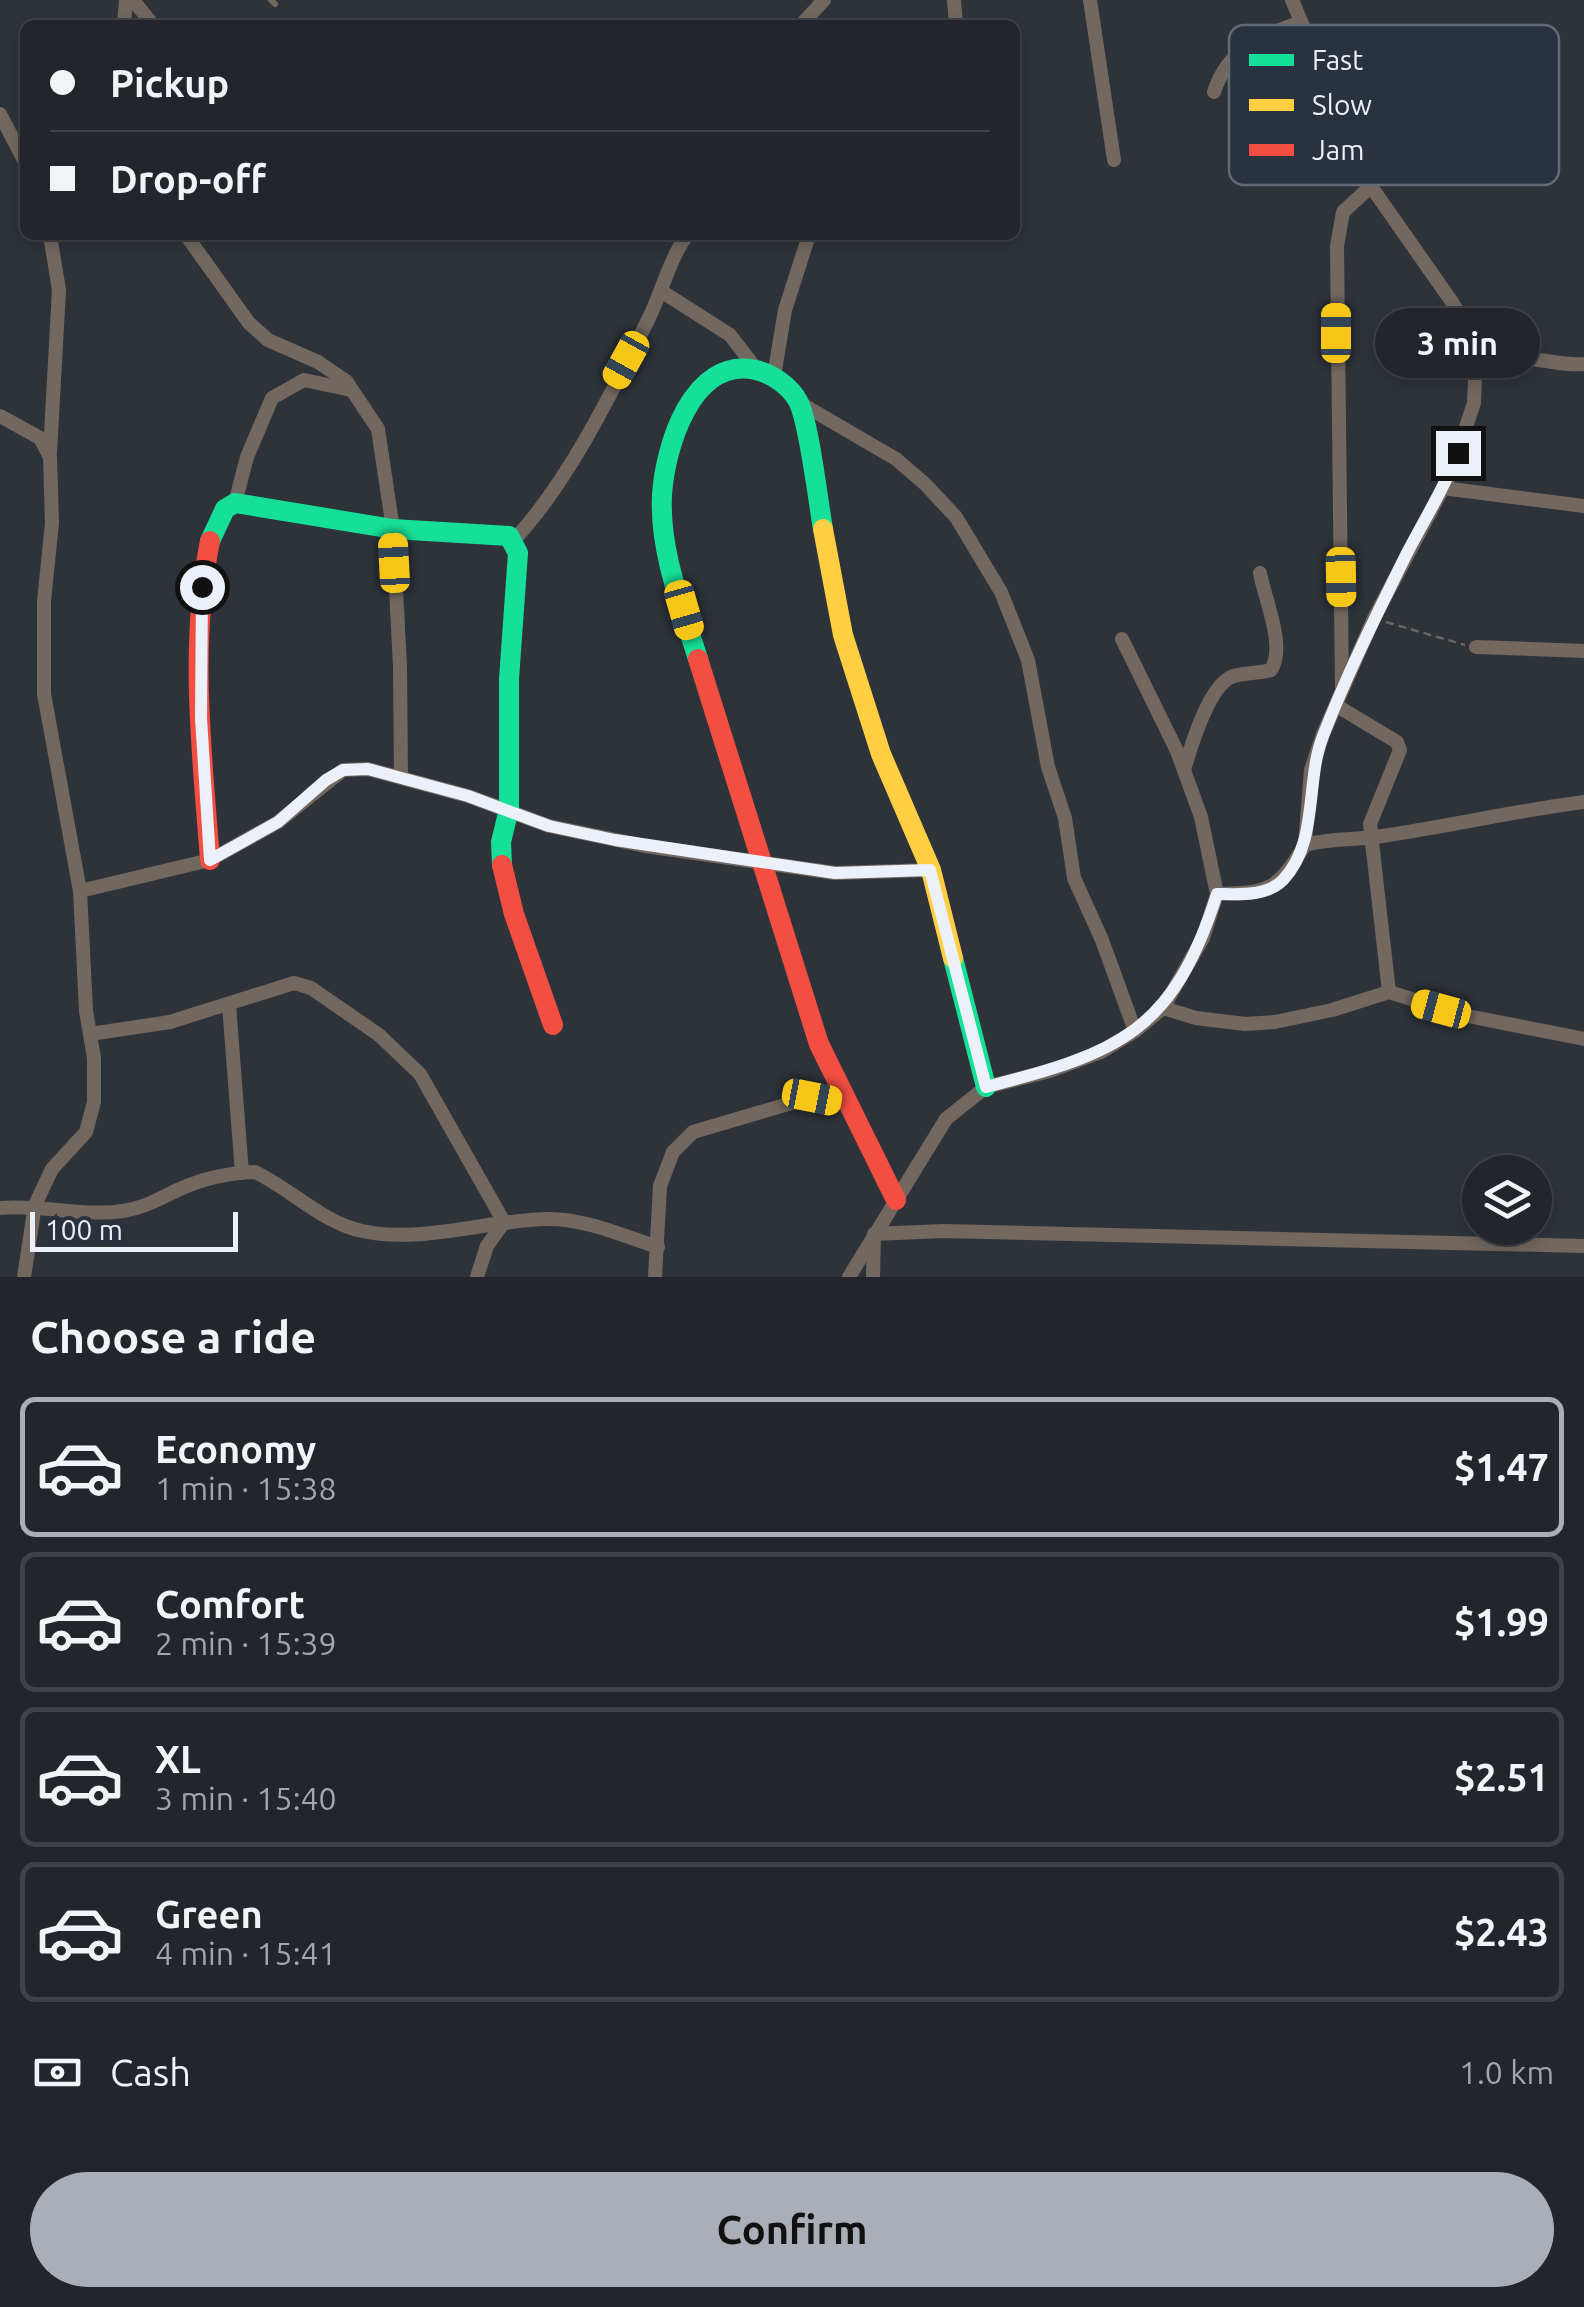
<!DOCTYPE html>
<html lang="en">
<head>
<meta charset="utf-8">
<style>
	body { margin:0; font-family:Ubuntu,sans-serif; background:#2e3238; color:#f1f3f6; height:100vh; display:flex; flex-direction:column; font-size:38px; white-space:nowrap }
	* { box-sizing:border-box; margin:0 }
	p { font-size:32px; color:#a2a5a9 }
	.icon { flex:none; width:55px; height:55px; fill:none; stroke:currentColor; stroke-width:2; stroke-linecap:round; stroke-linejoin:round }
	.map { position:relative; height:1277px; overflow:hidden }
	.panel { display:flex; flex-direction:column; background:#22262c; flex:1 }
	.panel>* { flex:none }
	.top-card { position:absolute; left:20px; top:20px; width:1000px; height:220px; border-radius:15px; box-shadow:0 5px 15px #0003,0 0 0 2px #3f4348; display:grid; align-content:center; height:220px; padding:0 30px; background:#22262c }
	.fabs { position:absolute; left:1462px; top:1155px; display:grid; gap:20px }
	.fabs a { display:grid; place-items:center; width:90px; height:90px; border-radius:50%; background:#22262c; box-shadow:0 5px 15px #0003,0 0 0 2px #3f4348; font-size:50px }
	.scale { position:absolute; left:30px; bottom:25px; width:208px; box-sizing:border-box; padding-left:10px; border:5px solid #ecf1f9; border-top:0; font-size:28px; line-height:35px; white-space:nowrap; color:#ecf1f9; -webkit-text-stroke:8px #2a323e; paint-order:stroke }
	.end { position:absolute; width:45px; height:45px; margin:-22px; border:12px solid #ecf1f9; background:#111; box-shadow:0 0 0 5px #111 }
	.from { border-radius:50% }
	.bubble { position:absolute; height:70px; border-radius:35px; background:#22262c; box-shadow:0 5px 15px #0003,0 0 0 2px #3f4348; font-size:32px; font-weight:700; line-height:70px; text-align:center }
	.car { position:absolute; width:30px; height:60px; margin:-30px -15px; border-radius:12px; box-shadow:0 0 8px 2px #0007; background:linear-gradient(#f5c518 24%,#345 0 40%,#f5c518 0 76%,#345 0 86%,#f5c518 0) }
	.top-card b { display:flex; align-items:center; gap:35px; height:95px; font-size:38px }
	.top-card b+b { border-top:2px solid #3f4348 }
	.top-card i { width:25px; height:25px; background:#f1f3f6 }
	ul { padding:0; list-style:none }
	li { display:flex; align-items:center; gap:30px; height:140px; margin:0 20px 15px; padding:0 10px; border:5px solid #3f4348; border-radius:15px }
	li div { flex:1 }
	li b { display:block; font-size:38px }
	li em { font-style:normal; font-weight:700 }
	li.active { border-color:#aaaeb6 }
	li>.icon { width:90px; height:90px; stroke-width:1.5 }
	h2 { padding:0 30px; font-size:45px; line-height:120px }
	.pay { display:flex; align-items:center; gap:25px; height:110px; padding:0 30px; font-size:38px }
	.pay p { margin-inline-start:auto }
	.primary-button { display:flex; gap:20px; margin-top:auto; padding:20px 30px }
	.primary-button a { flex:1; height:115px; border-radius:60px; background:#aaaeb6; color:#111; font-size:40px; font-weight:700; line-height:115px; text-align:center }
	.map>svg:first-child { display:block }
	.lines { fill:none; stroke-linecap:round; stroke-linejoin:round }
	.path { stroke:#6b6664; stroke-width:2.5; stroke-dasharray:8 5; stroke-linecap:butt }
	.lane { stroke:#726860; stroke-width:6 }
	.street { stroke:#726860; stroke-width:14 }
	.fast { stroke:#16e098; stroke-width:20 }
	.slow { stroke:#ffcf43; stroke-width:20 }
	.jam { stroke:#f24e42; stroke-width:20 }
	.route { stroke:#ecf1f9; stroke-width:12 }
	.key { fill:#2a323e; stroke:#646b76; stroke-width:2.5 }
	.key-label { font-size:28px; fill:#ecf1f9 }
</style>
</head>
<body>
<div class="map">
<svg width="1584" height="1277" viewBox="0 0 1584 1277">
	<rect width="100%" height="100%" fill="#2e333a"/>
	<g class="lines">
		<path class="path" d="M 1386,622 L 1465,645"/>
		<path class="lane" d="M 271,0 L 275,4"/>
		<g class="street">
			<path d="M 133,0 L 153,25"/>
			<path d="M 954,0 L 956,25"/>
			<path d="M 1090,0 L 1114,160"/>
			<path d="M 1292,0 L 1336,104 L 1356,165 L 1452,302 L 1470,333 L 1476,354 L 1474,403 L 1450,475 L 1374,618 L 1323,734 L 1311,770 L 1305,845"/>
			<path d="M 124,25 L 126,0"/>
			<path d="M 801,25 L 824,0"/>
			<path d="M 1214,92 C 1228,49 1261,36 1301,22"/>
			<path d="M 0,114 L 25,162"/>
			<path d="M 50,235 L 59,290 L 50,452"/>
			<path d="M 186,235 L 249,323 L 268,340 L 318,362 L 346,381 L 378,429 L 393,529 L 400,667 L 401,776"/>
			<path d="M 661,291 L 730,335 L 757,370"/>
			<path d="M 1476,354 C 1495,361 1506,358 1525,359 C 1546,359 1563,366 1584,364"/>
			<path d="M 774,376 L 785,310 L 809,235"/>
			<path d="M 800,403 L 896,459 L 925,484 L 956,517 L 1001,592 L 1028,660 L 1048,767 L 1065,818 L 1074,878 L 1102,940 L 1135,1031"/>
			<path d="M 0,416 L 40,438 L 50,457 L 52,523 L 44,601 L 44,694 L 80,891 L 86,1011 L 94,1058 L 94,1102 L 86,1132 L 52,1169 L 35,1205 L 24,1277"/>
			<path d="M 1443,488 L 1584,506"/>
			<path d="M 235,503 L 247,457 L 272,398 L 304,380 L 351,390"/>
			<path d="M 514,540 C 569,481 612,392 648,320 C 662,292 669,260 687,235"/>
			<path d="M 1476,647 L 1584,651"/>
			<path d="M 1342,689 L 1337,246 L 1343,212 L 1369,188"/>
			<path d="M 1337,706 L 1397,742 L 1400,750 L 1370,824 L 1389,992"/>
			<path d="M 1184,770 C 1191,746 1208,688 1231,677 C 1243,672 1259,674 1271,670 C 1286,647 1265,600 1260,573"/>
			<path d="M 80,891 L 210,860 L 278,822 L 343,770 L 368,769 L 468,796 L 549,826 L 645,846 L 835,873 L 931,870"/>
			<path d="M 1217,894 C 1271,893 1277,890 1305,845 C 1329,838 1351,840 1375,837 C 1445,827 1514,811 1584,802"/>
			<path d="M 229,1005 L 242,1173"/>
			<path d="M 1163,1008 L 1196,1018 L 1245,1024 L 1275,1022 L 1332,1010 L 1389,992 L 1463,1015 L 1584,1039"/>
			<path d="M 90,1034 L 170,1022 L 294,983 L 311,988 L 379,1035 L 420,1074 L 504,1222 L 487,1246 L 477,1277"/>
			<path d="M 0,1208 C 41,1204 82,1217 123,1211 C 145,1208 160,1198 180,1189 C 204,1178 228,1173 255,1172 C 291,1189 323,1223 362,1231 C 419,1244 489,1220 547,1219 C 584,1218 623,1236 658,1247"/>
			<path d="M 655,1277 L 660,1186 L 673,1152 L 693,1132 L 812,1097 L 851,1105"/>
			<path d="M 849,1277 L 946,1119 L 986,1087 L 1050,1071 L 1101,1052 L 1135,1031 L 1163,1008 L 1203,938 L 1217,894 L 1201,817 L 1177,751 L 1122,639"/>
			<path d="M 873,1277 L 874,1234 L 943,1231 L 1584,1246"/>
		</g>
		<g class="fast">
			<path d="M 210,541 L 225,509 L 235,503 L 393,529 L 509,536 L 518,553 L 509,679 L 509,809 L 501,842 L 502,865"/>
			<path d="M 698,659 C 682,607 659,551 662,495 C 665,447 692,356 756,370 C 772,374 790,386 798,401 C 809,421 818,501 823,529"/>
			<path d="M 953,958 L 986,1087"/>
		</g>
		<path class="slow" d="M 823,529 L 843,635 L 881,754 L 931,870 L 953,958"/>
		<g class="jam">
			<path d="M 698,659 L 819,1044 L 896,1200"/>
			<path d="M 210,860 C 202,754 189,646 210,541"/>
			<path d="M 502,865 L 514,914 L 553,1025"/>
		</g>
	</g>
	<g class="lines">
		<path class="route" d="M 202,587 L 201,718 L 210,860 L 278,822 L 326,780 L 343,770 L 368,769 L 468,796 L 549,826 L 615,840 L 835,873 L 930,870 L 986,1087 C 1119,1053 1173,1032 1217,894 C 1239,894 1266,897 1283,880 C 1319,842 1305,782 1323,736 C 1347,674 1377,614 1406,555 C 1424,520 1444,489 1458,453"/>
	</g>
	<rect x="1229" y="25" width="330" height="160" rx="15" class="key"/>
	<rect x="1249" y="54" width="45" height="12" fill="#16e098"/>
	<rect x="1249" y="99" width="45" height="12" fill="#ffcf43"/>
	<rect x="1249" y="144" width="45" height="12" fill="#f24e42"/>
	<g class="key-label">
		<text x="1312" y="70">Fast</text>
		<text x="1312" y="115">Slow</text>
		<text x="1312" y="160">Jam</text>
	</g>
</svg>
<div class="fabs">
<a><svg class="icon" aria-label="layers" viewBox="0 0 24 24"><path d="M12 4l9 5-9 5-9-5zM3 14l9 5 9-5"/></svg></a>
</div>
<div class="scale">100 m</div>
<i class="end from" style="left:202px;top:587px"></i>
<i class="end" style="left:1458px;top:453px"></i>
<div class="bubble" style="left:1375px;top:308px;width:165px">3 min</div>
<i class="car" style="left:1336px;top:333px;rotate:0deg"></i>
<i class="car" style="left:626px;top:360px;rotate:209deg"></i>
<i class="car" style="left:394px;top:563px;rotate:357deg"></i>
<i class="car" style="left:1341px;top:577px;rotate:179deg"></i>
<i class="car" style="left:684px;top:610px;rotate:164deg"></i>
<i class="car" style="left:1441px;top:1009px;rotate:285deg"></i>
<i class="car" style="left:812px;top:1097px;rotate:101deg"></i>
<div class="top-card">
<b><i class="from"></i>Pickup</b>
<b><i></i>Drop-off</b>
</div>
</div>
<section class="panel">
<h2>Choose a ride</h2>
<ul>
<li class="active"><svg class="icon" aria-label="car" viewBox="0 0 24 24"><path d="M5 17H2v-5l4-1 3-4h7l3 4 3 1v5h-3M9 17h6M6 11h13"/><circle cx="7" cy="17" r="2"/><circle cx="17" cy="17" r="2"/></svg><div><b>Economy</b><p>1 min · 15:38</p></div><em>$1.47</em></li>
<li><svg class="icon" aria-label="car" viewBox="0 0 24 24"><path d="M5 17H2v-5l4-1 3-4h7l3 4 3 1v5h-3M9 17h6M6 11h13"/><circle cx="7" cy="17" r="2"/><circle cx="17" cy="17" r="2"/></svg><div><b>Comfort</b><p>2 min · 15:39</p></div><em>$1.99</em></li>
<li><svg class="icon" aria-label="car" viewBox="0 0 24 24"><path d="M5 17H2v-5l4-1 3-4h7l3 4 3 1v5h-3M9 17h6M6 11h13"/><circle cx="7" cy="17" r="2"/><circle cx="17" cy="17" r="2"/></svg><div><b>XL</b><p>3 min · 15:40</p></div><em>$2.51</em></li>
<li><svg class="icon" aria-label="car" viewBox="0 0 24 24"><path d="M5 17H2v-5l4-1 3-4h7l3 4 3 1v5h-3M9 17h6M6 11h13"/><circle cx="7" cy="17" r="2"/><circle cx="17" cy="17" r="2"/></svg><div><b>Green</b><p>4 min · 15:41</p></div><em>$2.43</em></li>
</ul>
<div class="pay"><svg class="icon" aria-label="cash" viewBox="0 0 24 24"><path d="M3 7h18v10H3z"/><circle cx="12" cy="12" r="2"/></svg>Cash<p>1.0 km</p></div>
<div class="primary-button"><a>Confirm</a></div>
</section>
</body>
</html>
